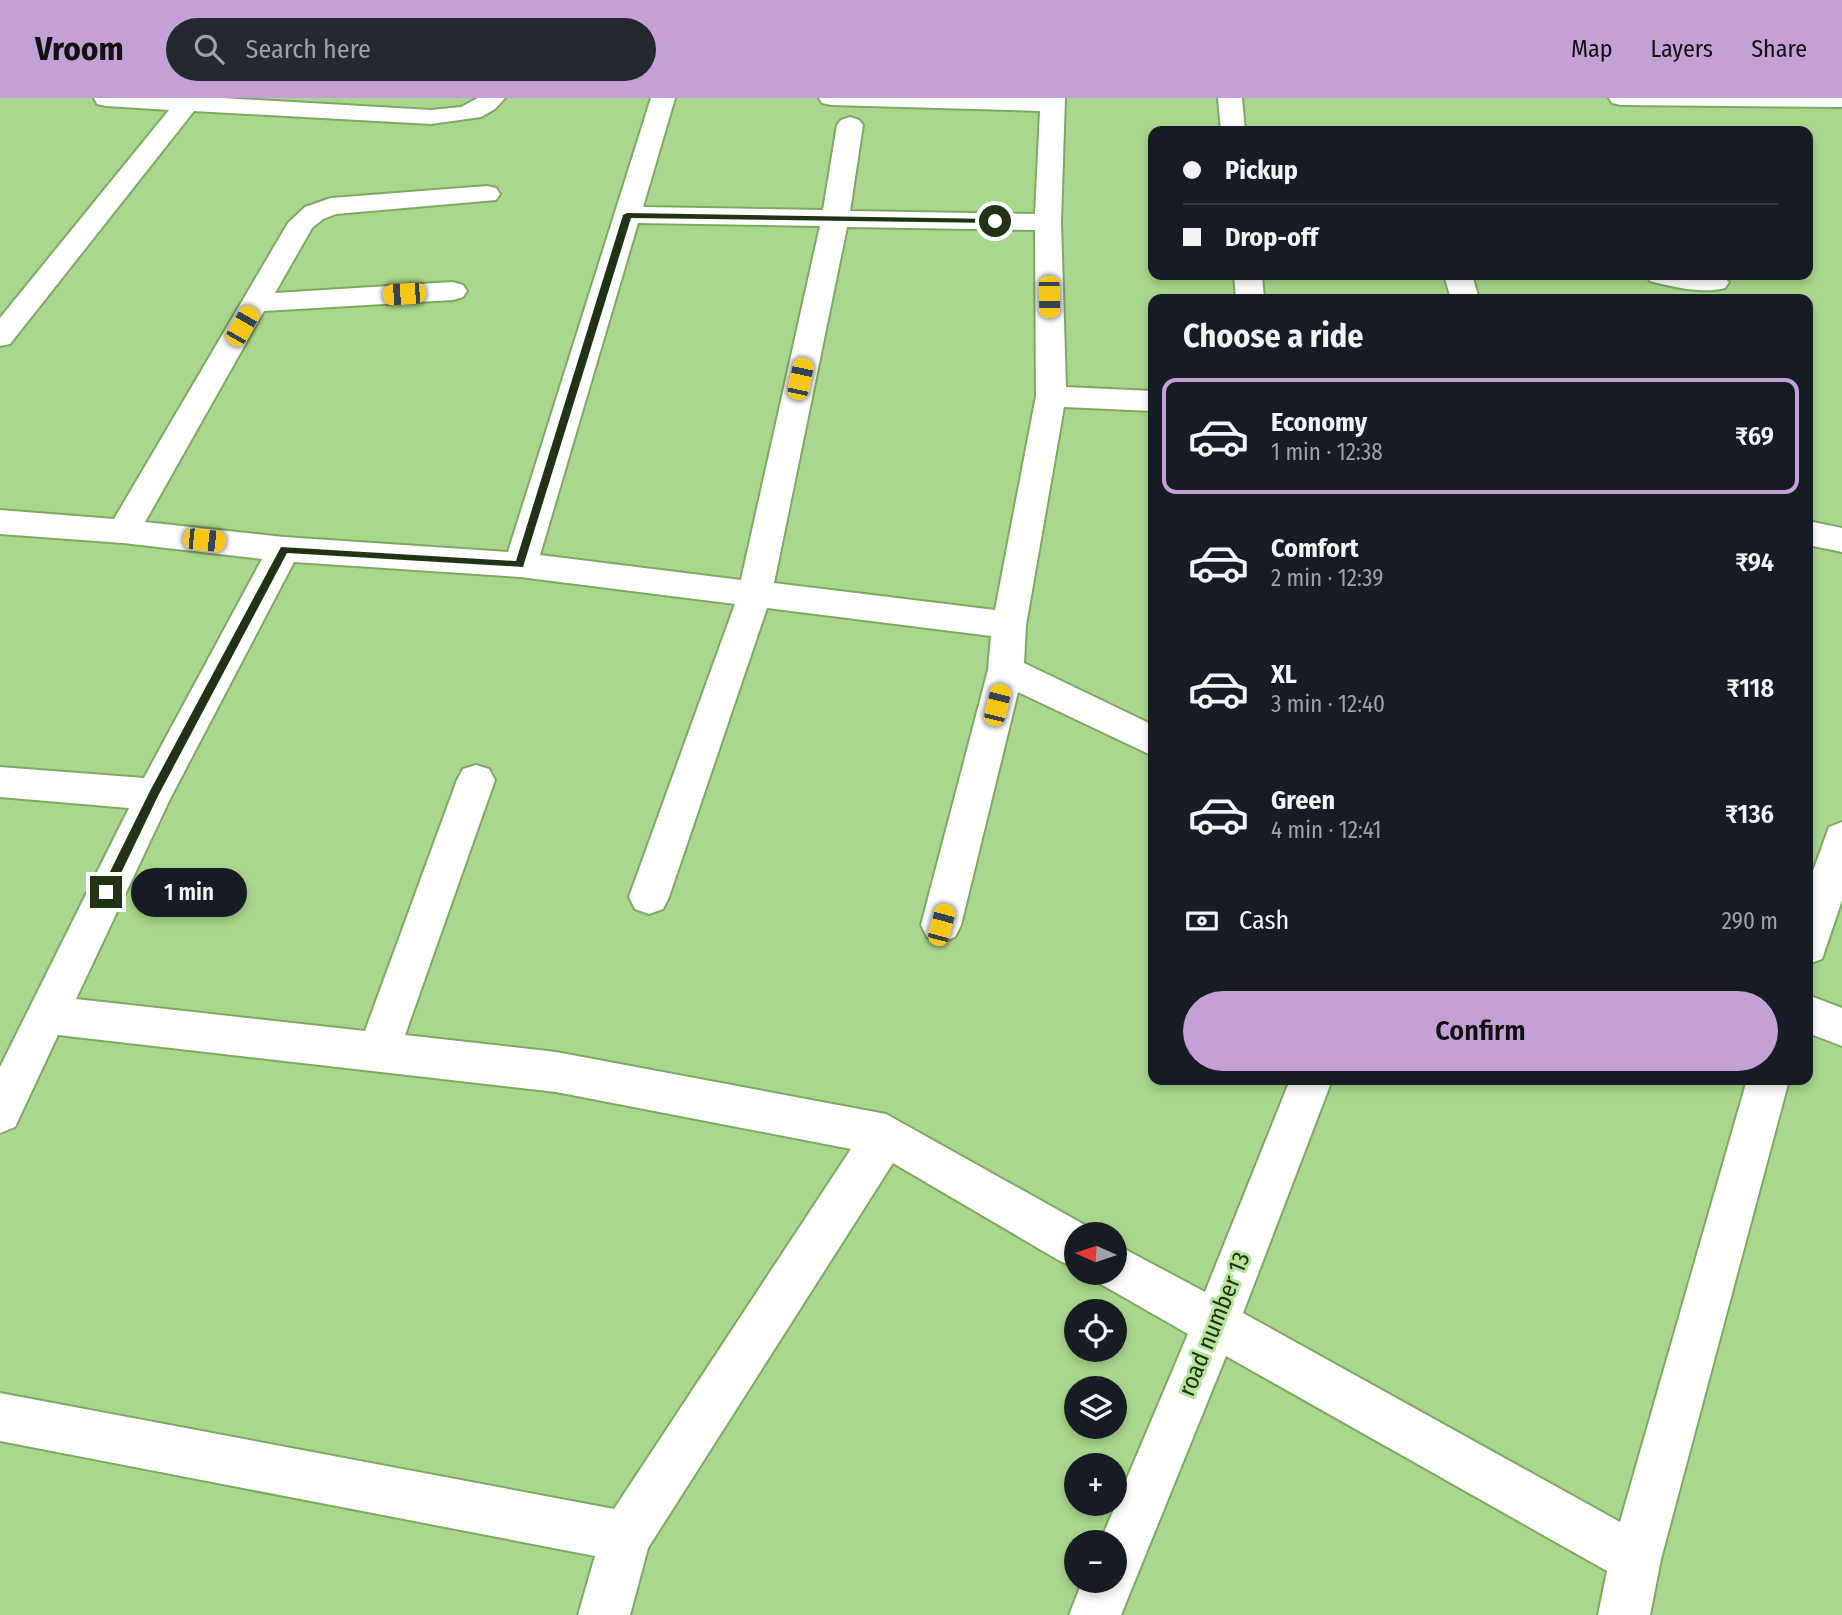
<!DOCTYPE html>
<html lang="en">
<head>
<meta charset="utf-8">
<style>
	body { margin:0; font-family:"Fira Sans Condensed",sans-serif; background:#242831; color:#f1f3f6; height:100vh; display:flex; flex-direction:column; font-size:26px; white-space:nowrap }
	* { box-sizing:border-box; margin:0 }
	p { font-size:23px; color:#9ea1a6 }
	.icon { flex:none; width:38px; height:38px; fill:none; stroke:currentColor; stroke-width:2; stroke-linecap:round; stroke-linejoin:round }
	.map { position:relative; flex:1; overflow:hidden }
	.sheet { position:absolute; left:1148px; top:196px; width:665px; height:791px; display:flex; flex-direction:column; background:#171b24; border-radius:14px; box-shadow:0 4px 10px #0003 }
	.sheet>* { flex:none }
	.top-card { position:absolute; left:1148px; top:28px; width:665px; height:154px; border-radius:14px; box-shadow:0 4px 10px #0003; display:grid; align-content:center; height:154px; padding:0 35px; background:#171b24 }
	.needle { width:46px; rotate:273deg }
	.tools { position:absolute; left:1064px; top:1124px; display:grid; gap:14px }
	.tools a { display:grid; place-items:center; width:63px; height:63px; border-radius:50%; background:#171b24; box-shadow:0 4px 10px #0003; font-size:35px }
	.end { position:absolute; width:32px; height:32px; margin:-16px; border:9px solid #213315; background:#fff; box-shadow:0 0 0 4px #fff }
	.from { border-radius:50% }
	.bubble { position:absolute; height:49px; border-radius:24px; background:#171b24; box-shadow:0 4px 10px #0003; font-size:23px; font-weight:600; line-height:49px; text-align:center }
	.car { position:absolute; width:21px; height:42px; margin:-21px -10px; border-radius:9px; box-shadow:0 0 5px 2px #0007; background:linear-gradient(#f5c518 24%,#345 0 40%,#f5c518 0 76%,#345 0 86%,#f5c518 0) }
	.top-card b { display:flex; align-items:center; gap:24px; height:66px; font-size:26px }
	.top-card b+b { border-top:2px solid #363941 }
	.top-card i { width:18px; height:18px; background:#f1f3f6 }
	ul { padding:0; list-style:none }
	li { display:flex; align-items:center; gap:21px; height:116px; margin:0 14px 10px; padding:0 21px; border:4px solid transparent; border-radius:14px }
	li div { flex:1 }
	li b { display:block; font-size:26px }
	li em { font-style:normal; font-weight:600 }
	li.current { border-color:#c3a0d5 }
	li>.icon { width:63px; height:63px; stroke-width:1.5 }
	h2 { padding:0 35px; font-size:32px; line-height:84px }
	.pay { display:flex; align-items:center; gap:18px; height:77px; padding:0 35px; font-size:26px }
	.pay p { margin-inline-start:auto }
	.cta { display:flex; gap:14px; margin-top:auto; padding:14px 35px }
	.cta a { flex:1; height:80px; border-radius:42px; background:#c3a0d5; color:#111; font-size:28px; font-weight:600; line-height:80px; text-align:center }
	header { display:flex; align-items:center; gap:42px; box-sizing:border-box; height:98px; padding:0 35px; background:#c3a0d5; color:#111 }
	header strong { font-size:33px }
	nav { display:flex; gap:38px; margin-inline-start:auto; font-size:24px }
	.search { width:490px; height:63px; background:#242831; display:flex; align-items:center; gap:18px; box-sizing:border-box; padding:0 24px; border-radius:38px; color:#9ea1a6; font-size:26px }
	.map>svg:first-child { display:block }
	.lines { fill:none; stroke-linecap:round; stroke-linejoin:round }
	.street-casing { stroke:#7ea962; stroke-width:4 }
	.street { fill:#fff; fill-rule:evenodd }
	.route { fill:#213315 }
	.labels { text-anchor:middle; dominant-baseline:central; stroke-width:6; stroke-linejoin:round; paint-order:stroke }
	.near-street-label { font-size:24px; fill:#213315; stroke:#b6e49a }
</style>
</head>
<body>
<header>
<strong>Vroom</strong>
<div class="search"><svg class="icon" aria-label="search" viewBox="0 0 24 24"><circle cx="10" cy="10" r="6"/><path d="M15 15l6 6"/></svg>Search here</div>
<nav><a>Map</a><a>Layers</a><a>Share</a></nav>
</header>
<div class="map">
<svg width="1842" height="1517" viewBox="0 0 1842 1517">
	<rect width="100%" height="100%" fill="#aad78e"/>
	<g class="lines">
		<defs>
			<g id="street">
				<path d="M 94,0 L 222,0 L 431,12 L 461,9 L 478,0 L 505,0 L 495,11 L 481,19 L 431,26 L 194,13 L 10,246 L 0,248 L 0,220 L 169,12 L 106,8 L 97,6 Z"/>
				<path d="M 651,0 L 675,0 L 643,109 L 823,112 L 837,27 L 841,22 L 850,19 L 859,22 L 863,27 L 850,113 L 1035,116 L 1040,13 L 831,7 L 822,5 L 819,0 L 1065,0 L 1061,124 L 1066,289 L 1153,293 L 1153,313 L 1064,309 L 1026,527 L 1024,565 L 1153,627 L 1153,658 L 1018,594 L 961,827 L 955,839 L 941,845 L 927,839 L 921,827 L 988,572 L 991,538 L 767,510 L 669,799 L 663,811 L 649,816 L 635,811 L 629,799 L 735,506 L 520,479 L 294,464 L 170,701 L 76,901 L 365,933 L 457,682 L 463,671 L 476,667 L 489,671 L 495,682 L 405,937 L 556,954 L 886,1016 L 1092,1131 L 1094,1136 L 1076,1136 L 1076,1170 L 1060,1163 L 893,1065 L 648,1450 L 630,1517 L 578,1517 L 595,1458 L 0,1343 L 0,1295 L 614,1411 L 851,1051 L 556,994 L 58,937 L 15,1029 L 0,1035 L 0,969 L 129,710 L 0,699 L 0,669 L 144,680 L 262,461 L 123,445 L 0,436 L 0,412 L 114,421 L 288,125 L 305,109 L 331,100 L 487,88 L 496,90 L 500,96 L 496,102 L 336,116 L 323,121 L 312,130 L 275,195 L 453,184 L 463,187 L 467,193 L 463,199 L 453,202 L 264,213 L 145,424 L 284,439 L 508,454 ZM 638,125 L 820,128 L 741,482 L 540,457 ZM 847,129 L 1035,132 L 1036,298 L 995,512 L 774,485 Z"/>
				<path d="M 1218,0 L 1242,0 L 1245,33 L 1221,33 Z"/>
				<path d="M 1609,0 L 1842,0 L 1842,9 L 1621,7 L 1612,5 Z"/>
				<path d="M 1234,177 L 1262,177 L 1264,201 L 1236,201 Z"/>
				<path d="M 1444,177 L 1472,177 L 1479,201 L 1451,201 Z"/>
				<path d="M 1646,177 L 1721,177 L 1729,184 L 1725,190 C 1703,196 1672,189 1650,183 Z"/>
				<path d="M 1808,423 L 1842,430 L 1842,454 L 1808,447 Z"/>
				<path d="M 1842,724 L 1842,802 L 1822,861 L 1808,866 L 1808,787 L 1829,729 Z"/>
				<path d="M 1808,897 L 1842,910 L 1842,948 L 1808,935 Z"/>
				<path d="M 1290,982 L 1332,982 L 1243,1215 L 1620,1424 L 1747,982 L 1789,982 L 1661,1461 L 1650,1517 L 1598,1517 L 1607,1473 L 1226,1258 L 1121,1517 L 1069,1517 L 1083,1482 L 1115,1482 L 1115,1444 L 1100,1444 L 1188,1236 L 1099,1185 L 1094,1174 L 1115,1174 L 1115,1146 L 1205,1194 Z"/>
			</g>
		</defs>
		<use href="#street" class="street-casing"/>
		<use href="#street" class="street"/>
	</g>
	<path class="route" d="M 627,115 L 995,121 L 999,123 L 995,125 L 631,120 L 523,469 L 287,455 L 158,698 L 110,798 L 102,798 L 100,794 L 150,693 L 281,449 L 516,463 L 623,117 Z"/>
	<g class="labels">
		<g class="near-street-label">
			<text transform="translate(1214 1226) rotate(-68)">road number 13</text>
		</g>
	</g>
</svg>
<div class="tools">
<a><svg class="needle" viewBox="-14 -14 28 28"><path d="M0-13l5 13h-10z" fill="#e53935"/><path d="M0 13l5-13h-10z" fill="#9ea1a6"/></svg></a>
<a><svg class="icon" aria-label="locate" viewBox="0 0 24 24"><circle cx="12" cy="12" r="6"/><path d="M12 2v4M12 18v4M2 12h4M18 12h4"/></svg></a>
<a><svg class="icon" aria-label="layers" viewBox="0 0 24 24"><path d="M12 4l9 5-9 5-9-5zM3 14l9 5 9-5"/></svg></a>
<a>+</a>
<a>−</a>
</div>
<i class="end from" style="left:995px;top:123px"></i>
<i class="end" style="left:106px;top:794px"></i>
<div class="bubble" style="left:131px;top:770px;width:116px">1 min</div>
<i class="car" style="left:404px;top:196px;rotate:266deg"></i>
<i class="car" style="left:1049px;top:199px;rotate:179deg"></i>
<i class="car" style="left:242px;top:228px;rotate:30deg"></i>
<i class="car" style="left:800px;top:281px;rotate:12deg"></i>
<i class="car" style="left:204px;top:442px;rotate:96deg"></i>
<i class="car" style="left:997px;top:607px;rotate:14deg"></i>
<i class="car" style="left:941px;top:827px;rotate:15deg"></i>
<div class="top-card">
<b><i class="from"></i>Pickup</b>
<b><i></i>Drop-off</b>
</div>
<section class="sheet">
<h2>Choose a ride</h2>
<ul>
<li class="current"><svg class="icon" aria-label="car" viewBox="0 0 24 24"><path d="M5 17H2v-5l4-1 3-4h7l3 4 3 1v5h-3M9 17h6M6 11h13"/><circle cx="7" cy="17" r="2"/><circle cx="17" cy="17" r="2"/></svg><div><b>Economy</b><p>1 min · 12:38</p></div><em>₹69</em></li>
<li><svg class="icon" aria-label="car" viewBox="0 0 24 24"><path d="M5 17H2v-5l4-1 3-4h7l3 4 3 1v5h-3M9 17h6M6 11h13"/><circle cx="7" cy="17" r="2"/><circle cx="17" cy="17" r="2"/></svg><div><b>Comfort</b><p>2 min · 12:39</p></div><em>₹94</em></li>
<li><svg class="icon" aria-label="car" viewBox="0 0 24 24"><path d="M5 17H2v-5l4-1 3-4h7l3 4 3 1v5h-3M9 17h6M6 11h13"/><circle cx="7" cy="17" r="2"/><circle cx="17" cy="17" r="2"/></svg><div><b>XL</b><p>3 min · 12:40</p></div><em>₹118</em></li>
<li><svg class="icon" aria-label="car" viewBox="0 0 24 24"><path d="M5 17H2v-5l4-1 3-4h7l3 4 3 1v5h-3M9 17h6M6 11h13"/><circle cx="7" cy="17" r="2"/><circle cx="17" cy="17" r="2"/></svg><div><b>Green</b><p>4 min · 12:41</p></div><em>₹136</em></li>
</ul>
<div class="pay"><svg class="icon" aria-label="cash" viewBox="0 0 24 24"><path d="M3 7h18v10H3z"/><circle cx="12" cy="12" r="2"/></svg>Cash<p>290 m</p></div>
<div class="cta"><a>Confirm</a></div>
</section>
</div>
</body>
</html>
